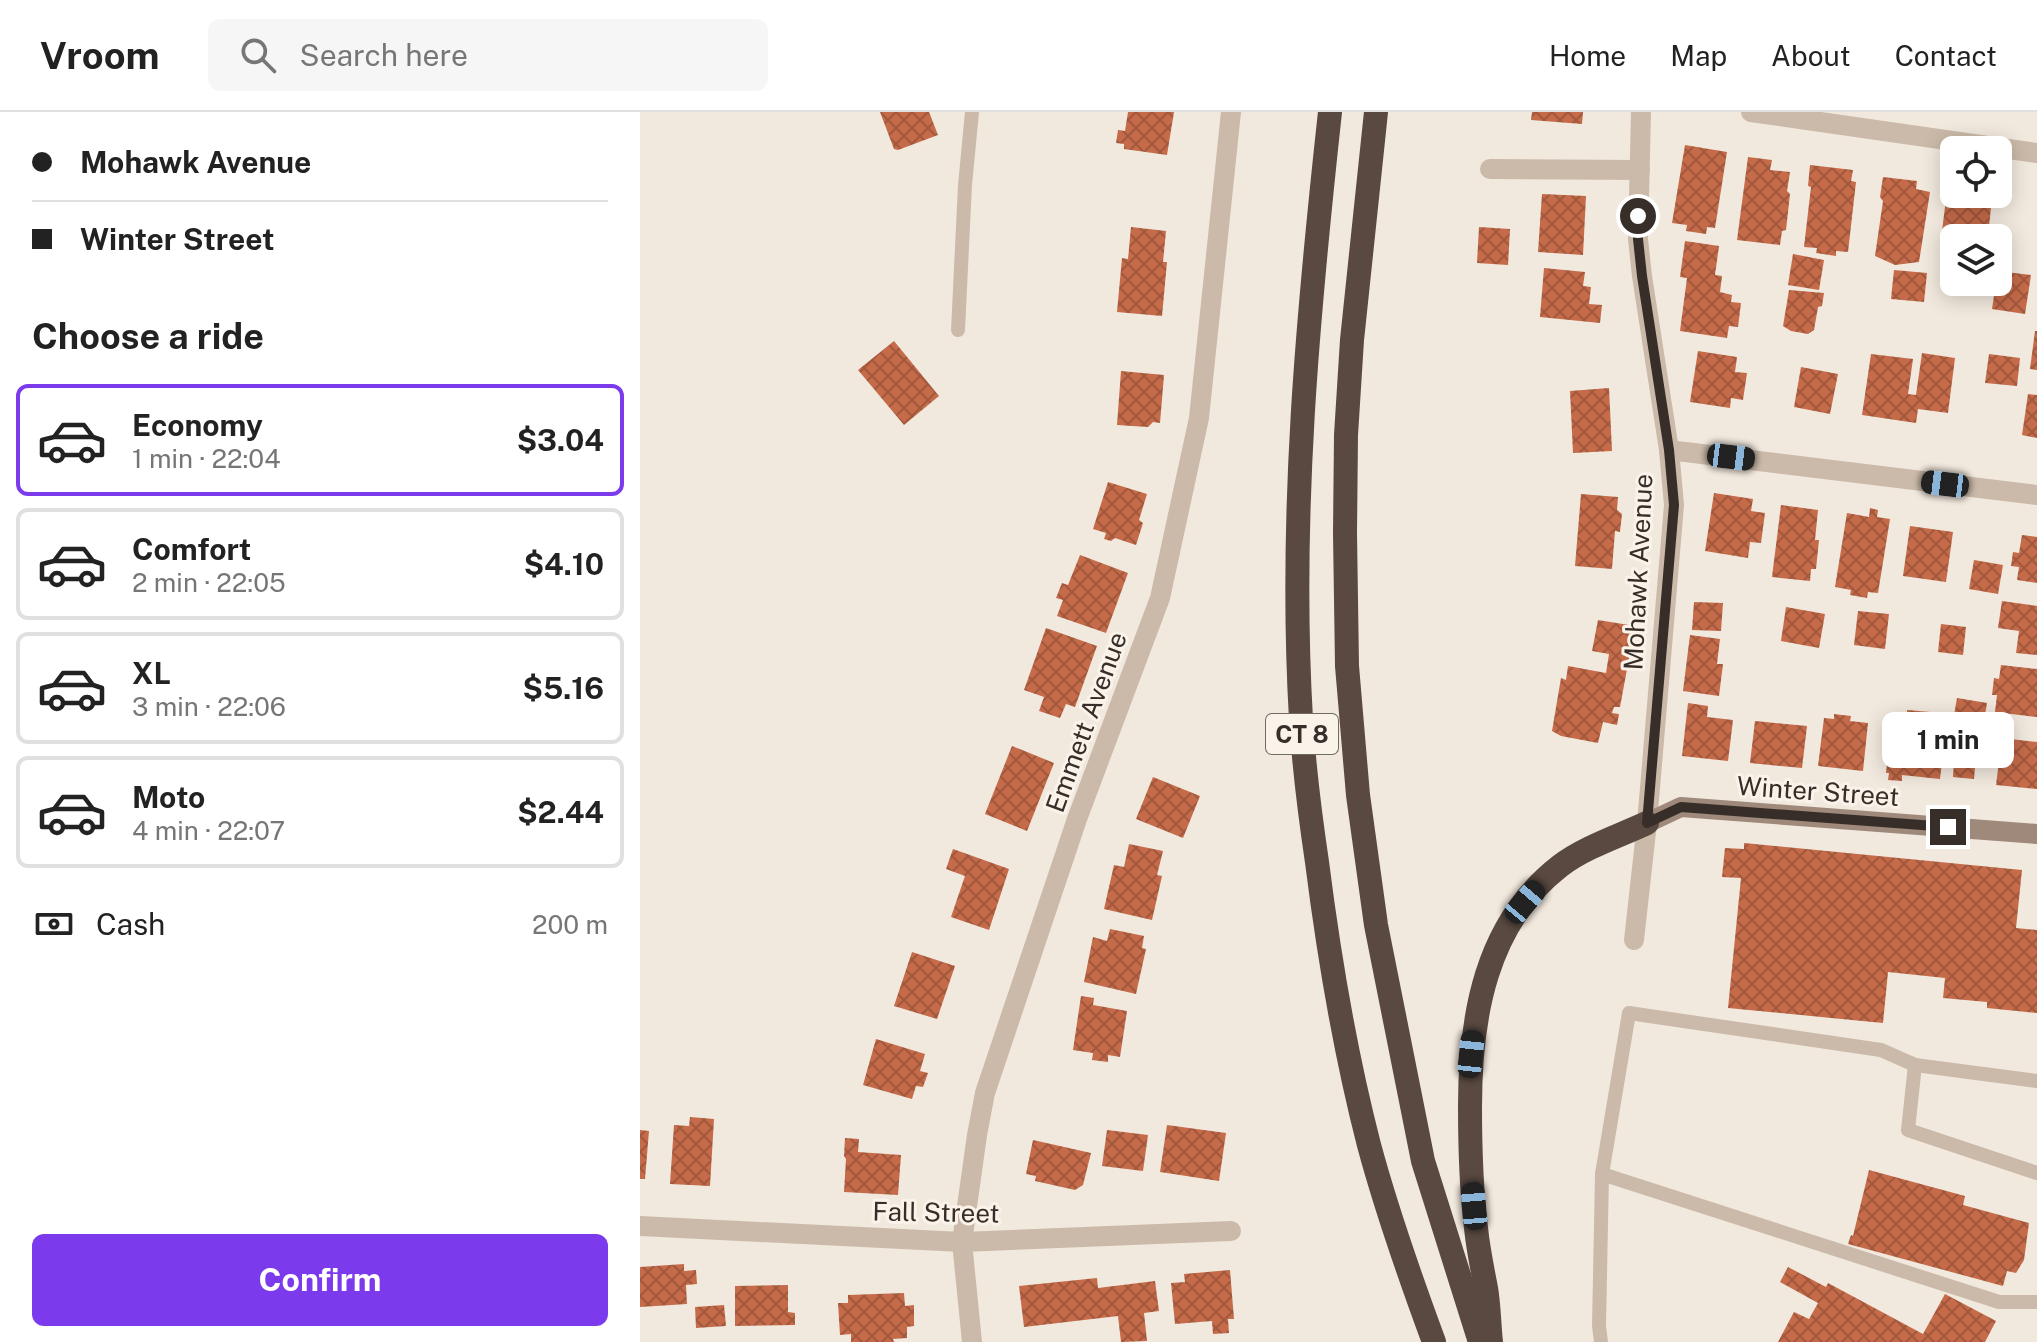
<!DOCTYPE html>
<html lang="en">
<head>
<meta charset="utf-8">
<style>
	body { margin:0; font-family:"Public Sans",sans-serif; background:#f6f6f6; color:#222; height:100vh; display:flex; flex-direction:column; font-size:30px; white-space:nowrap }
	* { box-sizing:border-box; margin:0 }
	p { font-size:26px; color:#767676 }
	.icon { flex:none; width:44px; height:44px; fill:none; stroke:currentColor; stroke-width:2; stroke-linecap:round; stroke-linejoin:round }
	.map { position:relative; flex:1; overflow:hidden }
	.sheet { display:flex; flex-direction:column; background:#fff; width:640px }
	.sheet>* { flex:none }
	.top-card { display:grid; align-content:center; height:176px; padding:0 32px; background:#fff }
	.controls { position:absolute; left:1300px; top:24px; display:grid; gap:16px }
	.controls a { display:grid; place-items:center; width:72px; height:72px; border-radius:12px; background:#fff; box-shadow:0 4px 20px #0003; font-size:40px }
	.end { position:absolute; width:36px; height:36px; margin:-18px; border:10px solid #382e29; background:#fff; box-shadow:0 0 0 4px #fff }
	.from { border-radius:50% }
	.bubble { position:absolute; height:56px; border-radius:12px; background:#fff; box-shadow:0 4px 20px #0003; font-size:26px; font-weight:700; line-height:56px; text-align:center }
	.car { position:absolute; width:24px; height:48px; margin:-24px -12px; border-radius:10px; box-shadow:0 0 6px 2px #0007; background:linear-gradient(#222 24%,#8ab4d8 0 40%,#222 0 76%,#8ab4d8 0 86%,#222 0) }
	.top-card b { display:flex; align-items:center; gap:28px; height:76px; font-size:30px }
	.top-card b+b { border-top:2px solid #e0e0e0 }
	.top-card i { width:20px; height:20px; background:#222 }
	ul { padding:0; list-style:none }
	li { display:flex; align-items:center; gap:24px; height:112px; margin:0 16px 12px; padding:0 16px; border:4px solid #e0e0e0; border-radius:12px }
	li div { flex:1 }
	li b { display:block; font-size:30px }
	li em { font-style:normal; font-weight:700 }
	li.active { border-color:#7c3aed }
	li>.icon { width:72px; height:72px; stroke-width:1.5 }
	h2 { padding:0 32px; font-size:36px; line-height:96px }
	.pay { display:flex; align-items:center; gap:20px; height:88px; padding:0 32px; font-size:30px }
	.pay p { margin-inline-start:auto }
	.cta { display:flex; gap:16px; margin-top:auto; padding:16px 32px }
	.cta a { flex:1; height:92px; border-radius:12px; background:#7c3aed; color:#fff; font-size:32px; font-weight:700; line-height:92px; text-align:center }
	header { display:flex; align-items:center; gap:48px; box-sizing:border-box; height:112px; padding:0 40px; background:#fff; border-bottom:2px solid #e0e0e0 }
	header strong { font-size:38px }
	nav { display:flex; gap:44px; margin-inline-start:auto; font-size:28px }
	.search { width:560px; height:72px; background:#f6f6f6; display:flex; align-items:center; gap:20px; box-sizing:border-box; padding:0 28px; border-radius:12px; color:#767676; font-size:30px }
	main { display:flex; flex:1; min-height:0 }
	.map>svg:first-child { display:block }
	.building { fill:url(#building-cross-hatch) }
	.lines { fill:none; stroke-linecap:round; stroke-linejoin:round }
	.lane { stroke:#cbbaa9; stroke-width:14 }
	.street { stroke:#cbbaa9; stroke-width:20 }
	.secondary { stroke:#9e897b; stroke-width:20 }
	.highway { stroke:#594940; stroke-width:24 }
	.route { stroke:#382e29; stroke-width:10 }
	.labels { text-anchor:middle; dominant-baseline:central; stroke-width:6; stroke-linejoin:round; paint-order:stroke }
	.shield { fill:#faf3ea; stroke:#726963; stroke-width:2 }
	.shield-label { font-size:24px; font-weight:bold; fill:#382e29 }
	.street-label { font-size:26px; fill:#382e29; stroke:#faf3ea }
</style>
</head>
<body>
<header>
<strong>Vroom</strong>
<div class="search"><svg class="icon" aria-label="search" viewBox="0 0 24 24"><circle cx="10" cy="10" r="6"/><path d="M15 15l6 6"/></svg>Search here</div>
<nav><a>Home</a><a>Map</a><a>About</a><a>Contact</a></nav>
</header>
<main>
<section class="sheet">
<div class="top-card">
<b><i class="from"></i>Mohawk Avenue</b>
<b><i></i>Winter Street</b>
</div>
<h2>Choose a ride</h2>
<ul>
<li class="active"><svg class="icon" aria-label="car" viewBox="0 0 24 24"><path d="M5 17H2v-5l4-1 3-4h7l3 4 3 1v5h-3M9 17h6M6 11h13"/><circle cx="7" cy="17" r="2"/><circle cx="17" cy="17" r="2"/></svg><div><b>Economy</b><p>1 min · 22:04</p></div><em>$3.04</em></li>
<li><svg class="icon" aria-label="car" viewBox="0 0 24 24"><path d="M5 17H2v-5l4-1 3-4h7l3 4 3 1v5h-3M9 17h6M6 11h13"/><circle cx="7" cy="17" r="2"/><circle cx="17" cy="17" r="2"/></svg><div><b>Comfort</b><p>2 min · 22:05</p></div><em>$4.10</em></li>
<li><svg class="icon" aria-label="car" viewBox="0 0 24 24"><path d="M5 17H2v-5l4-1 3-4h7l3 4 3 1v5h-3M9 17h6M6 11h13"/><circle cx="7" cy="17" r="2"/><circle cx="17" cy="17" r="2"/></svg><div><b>XL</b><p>3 min · 22:06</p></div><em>$5.16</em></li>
<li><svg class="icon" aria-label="car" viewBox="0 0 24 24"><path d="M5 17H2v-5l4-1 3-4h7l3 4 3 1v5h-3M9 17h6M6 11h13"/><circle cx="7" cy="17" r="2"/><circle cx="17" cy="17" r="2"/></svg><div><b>Moto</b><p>4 min · 22:07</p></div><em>$2.44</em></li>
</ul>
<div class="pay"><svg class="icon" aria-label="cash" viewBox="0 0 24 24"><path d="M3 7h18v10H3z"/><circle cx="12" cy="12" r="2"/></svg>Cash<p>200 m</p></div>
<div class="cta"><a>Confirm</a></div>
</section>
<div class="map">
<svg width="1397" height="1230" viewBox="0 0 1397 1230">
	<defs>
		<pattern id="building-cross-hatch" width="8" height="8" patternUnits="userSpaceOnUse" patternTransform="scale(2)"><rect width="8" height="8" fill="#c56b49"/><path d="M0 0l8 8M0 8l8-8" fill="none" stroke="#a1583d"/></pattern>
	</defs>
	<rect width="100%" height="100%" fill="#f2e9de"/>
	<g class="building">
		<path d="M 240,0 L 289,0 L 298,23 L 258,38 L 254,37 Z"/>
		<path d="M 488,0 L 534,0 L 527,43 L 484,37 L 484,32 L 476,31 L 478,18 L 485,19 Z"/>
		<path d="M 892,0 L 943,0 L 942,12 L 891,8 Z"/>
		<path d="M 1045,33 L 1087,40 L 1075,116 L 1067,115 L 1066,122 L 1046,119 L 1047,113 L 1032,111 Z"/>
		<path d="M 1108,45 L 1132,48 L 1130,58 L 1150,60 L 1147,79 L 1150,82 L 1146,118 L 1142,119 L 1140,133 L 1097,128 Z"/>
		<path d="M 1170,53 L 1213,58 L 1211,69 L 1216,70 L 1208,140 L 1196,139 L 1196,144 L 1176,141 L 1177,136 L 1164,135 L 1171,75 L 1168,74 Z"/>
		<path d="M 1243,65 L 1277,69 L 1276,77 L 1290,80 L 1279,150 L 1255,153 L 1235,144 L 1243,89 L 1240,85 Z"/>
		<path d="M 1307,79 L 1314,79 L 1314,82 L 1340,82 L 1340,85 L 1352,86 L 1348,124 L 1302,119 Z"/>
		<path d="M 902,82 L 946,84 L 943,143 L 898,140 Z"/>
		<path d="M 491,115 L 526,119 L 523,150 L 527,150 L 522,204 L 477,200 L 482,146 L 488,147 Z"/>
		<path d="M 839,115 L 870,117 L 868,153 L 837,151 Z"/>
		<path d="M 1045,129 L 1079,134 L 1075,163 L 1082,164 L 1080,180 L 1092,183 L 1091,190 L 1101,191 L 1098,215 L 1089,214 L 1087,226 L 1040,219 L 1047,166 L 1040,165 Z"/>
		<path d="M 1153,142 L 1184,148 L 1179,178 L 1148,173 Z"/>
		<path d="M 904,156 L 945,160 L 943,174 L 951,175 L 949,192 L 962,193 L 960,211 L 900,205 Z"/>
		<path d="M 1254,158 L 1287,161 L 1284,190 L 1251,187 Z"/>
		<path d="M 1358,159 L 1391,163 L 1385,202 L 1352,197 L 1356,170 L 1358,170 Z"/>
		<path d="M 1149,178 L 1184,181 L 1182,194 L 1178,195 L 1174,218 L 1168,222 L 1151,219 L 1143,214 Z"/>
		<path d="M 1395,219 L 1397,219 L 1397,258 L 1390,257 Z"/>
		<path d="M 254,229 L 299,284 L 264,313 L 218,258 Z"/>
		<path d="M 1058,239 L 1097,245 L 1095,260 L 1107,261 L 1103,288 L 1091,286 L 1090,296 L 1050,290 Z"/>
		<path d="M 1282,241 L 1315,246 L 1308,301 L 1278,297 L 1276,311 L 1222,303 L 1231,242 L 1273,247 L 1268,282 L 1276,283 Z"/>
		<path d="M 1349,242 L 1380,246 L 1377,274 L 1345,271 Z"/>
		<path d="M 1161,255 L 1198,262 L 1190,302 L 1154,295 Z"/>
		<path d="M 481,259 L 524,263 L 520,311 L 513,310 L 508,315 L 477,313 Z"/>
		<path d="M 969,276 L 972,339 L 933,341 L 930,279 Z"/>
		<path d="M 1388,282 L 1397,283 L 1397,326 L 1382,323 Z"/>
		<path d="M 468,370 L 507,382 L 499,408 L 503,411 L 496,433 L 475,426 L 471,429 L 464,427 L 466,421 L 453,417 Z"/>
		<path d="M 1074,381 L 1113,387 L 1111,399 L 1125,401 L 1121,431 L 1110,430 L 1108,446 L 1065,439 Z"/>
		<path d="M 941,382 L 978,385 L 977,398 L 982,402 L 980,420 L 975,419 L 972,457 L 935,454 Z"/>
		<path d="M 1141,393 L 1178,398 L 1175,428 L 1179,428 L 1176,457 L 1171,457 L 1170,469 L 1132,465 Z"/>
		<path d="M 1230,396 L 1238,398 L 1237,405 L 1250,407 L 1238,481 L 1228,480 L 1227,486 L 1210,483 L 1211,478 L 1195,475 L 1207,401 L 1229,405 Z"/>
		<path d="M 1270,414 L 1313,420 L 1306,470 L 1263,464 Z"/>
		<path d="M 1382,423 L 1397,425 L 1397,471 L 1377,468 L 1379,455 L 1371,454 L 1373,440 L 1379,441 Z"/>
		<path d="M 440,443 L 488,461 L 466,521 L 417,504 L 423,488 L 416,486 L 422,471 L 428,473 Z"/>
		<path d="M 1334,448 L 1363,453 L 1358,482 L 1329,477 Z"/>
		<path d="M 1362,489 L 1397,494 L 1397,543 L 1376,541 L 1379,519 L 1358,516 Z"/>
		<path d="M 1054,490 L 1083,491 L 1081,519 L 1052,518 Z"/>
		<path d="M 1146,495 L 1185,502 L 1179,536 L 1141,529 Z"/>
		<path d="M 1218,499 L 1249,502 L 1245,537 L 1214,533 Z"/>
		<path d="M 958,508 L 995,514 L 980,595 L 974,595 L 972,601 L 979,602 L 977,613 L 963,610 L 958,631 L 921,624 L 912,619 L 921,566 L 926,568 L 928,554 L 966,561 L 969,542 L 952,539 Z"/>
		<path d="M 1301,512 L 1326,515 L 1323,543 L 1298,540 Z"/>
		<path d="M 406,516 L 457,534 L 435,595 L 426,592 L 420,606 L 399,599 L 404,585 L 384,578 Z"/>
		<path d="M 1050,523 L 1080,527 L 1077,552 L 1083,552 L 1079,584 L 1043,579 Z"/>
		<path d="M 1361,553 L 1397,557 L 1397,605 L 1355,600 L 1357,583 L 1352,583 L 1354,566 L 1359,567 Z"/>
		<path d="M 1317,586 L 1347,591 L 1342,620 L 1312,615 Z"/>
		<path d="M 1048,591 L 1068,594 L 1067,605 L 1093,608 L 1088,649 L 1042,644 Z"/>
		<path d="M 1267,598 L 1290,600 L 1289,606 L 1307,608 L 1300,667 L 1262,663 L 1262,669 L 1248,668 L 1249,661 L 1246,661 L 1253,602 L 1267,603 Z"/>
		<path d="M 1194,602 L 1211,604 L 1210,609 L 1228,611 L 1223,659 L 1178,654 L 1184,606 L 1194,607 Z"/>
		<path d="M 1115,609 L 1167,614 L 1162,656 L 1110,651 Z"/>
		<path d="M 1362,626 L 1397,630 L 1397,677 L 1356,673 Z"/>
		<path d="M 1315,633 L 1337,634 L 1334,667 L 1313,665 Z"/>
		<path d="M 372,634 L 414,651 L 387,719 L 345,702 Z"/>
		<path d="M 513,665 L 560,684 L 543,726 L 496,707 Z"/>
		<path d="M 1104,731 L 1382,758 L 1376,816 L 1397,818 L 1397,901 L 1347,896 L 1347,890 L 1303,886 L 1305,866 L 1248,860 L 1243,911 L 1088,896 L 1101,766 L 1082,765 L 1085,736 L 1104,737 Z"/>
		<path d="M 489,732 L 523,739 L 517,763 L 522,764 L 512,808 L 464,797 L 474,753 L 484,755 Z"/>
		<path d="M 313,737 L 369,757 L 349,818 L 311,805 L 325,764 L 306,757 Z"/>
		<path d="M 470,817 L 504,824 L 502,836 L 506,837 L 496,882 L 444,870 L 453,825 L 467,829 Z"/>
		<path d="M 272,840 L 315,854 L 297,907 L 254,894 Z"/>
		<path d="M 441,884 L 454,886 L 453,893 L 487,899 L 480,945 L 468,943 L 468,950 L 452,948 L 453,941 L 433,938 Z"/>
		<path d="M 236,927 L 285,942 L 280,959 L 288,961 L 283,975 L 276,974 L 272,987 L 223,973 Z"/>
		<path d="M 50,1005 L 74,1007 L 70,1074 L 30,1072 L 34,1013 L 49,1014 Z"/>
		<path d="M 527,1013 L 586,1021 L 579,1069 L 520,1060 Z"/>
		<path d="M 0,1018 L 9,1019 L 5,1067 L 0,1067 Z"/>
		<path d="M 467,1018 L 508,1023 L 503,1059 L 462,1054 Z"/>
		<path d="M 205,1026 L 219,1027 L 218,1040 L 261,1043 L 258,1083 L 204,1080 L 206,1047 L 204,1044 Z"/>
		<path d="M 393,1028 L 451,1041 L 443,1073 L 435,1078 L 395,1069 L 396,1064 L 386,1062 Z"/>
		<path d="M 1229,1058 L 1325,1084 L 1323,1093 L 1389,1111 L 1384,1148 L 1376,1161 L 1367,1159 L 1363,1174 L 1208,1132 L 1211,1123 L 1213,1124 Z"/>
		<path d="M 44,1152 L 44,1159 L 56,1158 L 57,1172 L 46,1173 L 47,1192 L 0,1195 L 0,1155 Z"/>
		<path d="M 1148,1155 L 1186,1175 L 1188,1171 L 1283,1222 L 1305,1182 L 1356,1209 L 1345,1230 L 1138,1230 L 1154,1200 L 1169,1207 L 1178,1191 L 1140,1170 Z"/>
		<path d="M 590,1158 L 594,1207 L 588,1207 L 589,1221 L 573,1222 L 572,1209 L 535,1212 L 531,1171 L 545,1170 L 544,1162 Z"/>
		<path d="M 457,1166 L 458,1176 L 515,1169 L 519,1199 L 504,1201 L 507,1229 L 481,1230 L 478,1204 L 384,1215 L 379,1174 Z"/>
		<path d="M 148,1173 L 148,1200 L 155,1201 L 155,1213 L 95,1214 L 95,1174 Z"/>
		<path d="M 264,1181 L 265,1194 L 274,1193 L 274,1214 L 267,1215 L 267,1226 L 253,1227 L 254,1230 L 211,1230 L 211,1222 L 200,1223 L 198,1191 L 208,1191 L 208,1183 Z"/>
		<path d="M 84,1193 L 86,1214 L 56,1216 L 55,1195 Z"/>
	</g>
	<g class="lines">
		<g class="lane">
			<path d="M 318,218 L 325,73 L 332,0"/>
			<path d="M 1397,969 L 1275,953 L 1268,1018 L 1397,1061"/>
			<path d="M 962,1062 L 1359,1190 L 1397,1190"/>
			<path d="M 961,1230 L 959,1214 L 962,1062 L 989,901 L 1241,938 L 1275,953"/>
		</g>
		<g class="street">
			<path d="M 1111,0 L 1397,41"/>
			<path d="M 850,57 L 1000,58"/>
			<path d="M 1029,338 L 1397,383"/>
			<path d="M 994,828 L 1007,711 L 1034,393 L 1029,338 L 1002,164 L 998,127 L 1001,0"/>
			<path d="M 0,1114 L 322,1130 L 591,1119"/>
			<path d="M 332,1230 L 322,1130 L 337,1023 L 345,981 L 437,707 L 520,486 L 559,306 L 591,0"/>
		</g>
		<path class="secondary" d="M 1007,711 L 1041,695 L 1397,722"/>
		<g class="highway">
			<path d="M 690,0 C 668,201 649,404 661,607 C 664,655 670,703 677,750 C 689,845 705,940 729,1033 C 747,1100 770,1165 794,1230"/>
			<path d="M 736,0 L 712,228 L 706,323 L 705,421 L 707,554 L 718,683 L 736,813 L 783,1049 L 840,1230"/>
			<path d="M 851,1230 C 849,1212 849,1193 846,1176 C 842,1156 838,1136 836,1116 C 831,1075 830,1036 830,995 C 830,906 845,812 920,754 C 945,735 979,724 1007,711"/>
		</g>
	</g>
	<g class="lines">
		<path class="route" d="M 998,104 L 998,127 L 1002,164 L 1029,338 L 1034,393 L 1007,711 L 1041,695 L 1308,715"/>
	</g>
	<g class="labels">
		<rect class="shield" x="626" y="602" width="72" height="40" rx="6"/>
		<g class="shield-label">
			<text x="662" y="622">CT 8</text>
		</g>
		<g class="street-label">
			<text transform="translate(998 460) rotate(-87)">Mohawk Avenue</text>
			<text transform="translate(446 610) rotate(-70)">Emmett Avenue</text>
			<text transform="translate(1178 679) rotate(4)">Winter Street</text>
			<text transform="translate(296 1100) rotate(1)">Fall Street</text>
		</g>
	</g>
</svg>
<div class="controls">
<a><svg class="icon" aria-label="locate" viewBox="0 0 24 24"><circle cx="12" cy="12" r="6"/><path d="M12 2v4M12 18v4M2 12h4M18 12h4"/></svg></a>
<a><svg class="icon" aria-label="layers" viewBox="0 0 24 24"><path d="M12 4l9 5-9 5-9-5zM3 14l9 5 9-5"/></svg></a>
</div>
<i class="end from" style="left:998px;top:104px"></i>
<i class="end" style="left:1308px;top:715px"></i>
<div class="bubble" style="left:1242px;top:600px;width:132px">1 min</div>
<i class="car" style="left:1091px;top:345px;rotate:97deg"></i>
<i class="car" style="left:1305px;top:372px;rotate:277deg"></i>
<i class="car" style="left:885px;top:790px;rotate:40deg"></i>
<i class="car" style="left:831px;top:942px;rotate:6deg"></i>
<i class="car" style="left:834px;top:1094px;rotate:355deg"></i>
</div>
</main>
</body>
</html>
